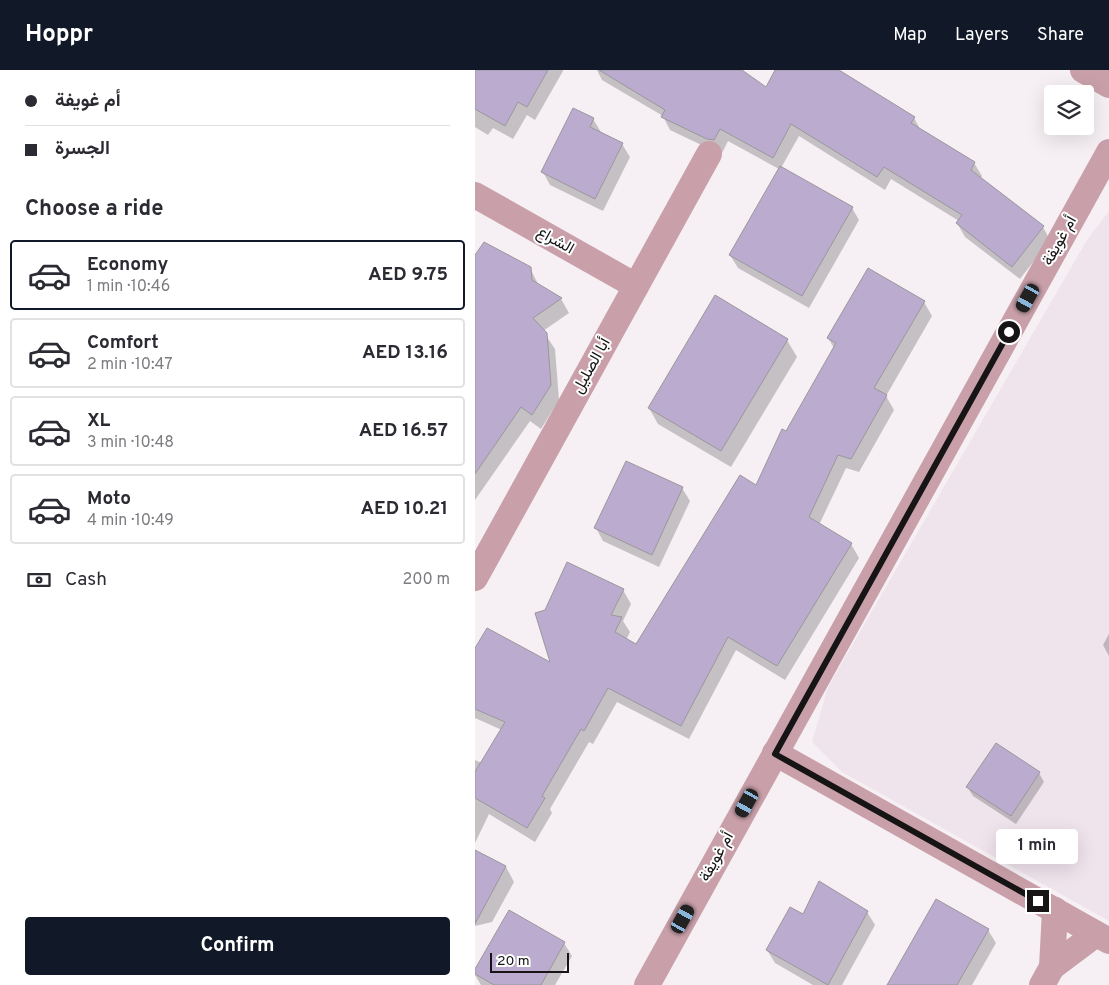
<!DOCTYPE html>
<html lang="en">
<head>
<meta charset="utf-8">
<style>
	body { margin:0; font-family:Overpass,Vazirmatn,sans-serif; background:#f2f2f3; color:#2b2b33; height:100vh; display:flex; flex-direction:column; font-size:19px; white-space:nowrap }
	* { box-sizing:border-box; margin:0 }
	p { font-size:16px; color:#7c7c81 }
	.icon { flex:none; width:28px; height:28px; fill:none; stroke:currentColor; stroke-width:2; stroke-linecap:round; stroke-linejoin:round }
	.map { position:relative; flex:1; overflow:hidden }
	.side { display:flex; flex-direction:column; background:#fff; width:475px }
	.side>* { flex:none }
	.top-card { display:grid; align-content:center; height:110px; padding:0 25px; background:#fff }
	.buttons { position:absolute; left:569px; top:15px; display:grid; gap:10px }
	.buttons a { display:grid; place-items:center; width:50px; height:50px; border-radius:5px; background:#fff; box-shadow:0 5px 20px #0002; font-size:25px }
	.scale { position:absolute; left:15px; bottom:12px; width:79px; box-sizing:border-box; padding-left:5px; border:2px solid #161415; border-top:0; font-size:14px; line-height:18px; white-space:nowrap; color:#161415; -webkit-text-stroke:4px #fff; paint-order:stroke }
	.end { position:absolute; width:22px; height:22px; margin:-11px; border:6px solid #161415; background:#fff; box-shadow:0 0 0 2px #fff }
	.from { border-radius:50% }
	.bubble { position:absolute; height:35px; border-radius:5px; background:#fff; box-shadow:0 5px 20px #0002; font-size:16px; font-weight:700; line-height:35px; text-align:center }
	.car { position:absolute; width:15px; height:30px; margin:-15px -8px; border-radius:6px; box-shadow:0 0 4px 1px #0007; background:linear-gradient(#222 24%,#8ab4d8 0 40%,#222 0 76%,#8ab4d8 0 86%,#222 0) }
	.top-card b { display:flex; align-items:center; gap:18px; height:48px; font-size:19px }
	.top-card b+b { border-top:1px solid #e1e1e2 }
	.top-card i { width:12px; height:12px; background:#2b2b33 }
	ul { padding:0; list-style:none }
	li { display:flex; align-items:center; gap:15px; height:70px; margin:0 10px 8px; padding:0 15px; border:2px solid #e1e1e2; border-radius:5px }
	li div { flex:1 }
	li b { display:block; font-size:19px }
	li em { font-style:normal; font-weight:700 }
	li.current { border-color:#111827 }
	li>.icon { width:45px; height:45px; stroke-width:1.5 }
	h2 { padding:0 25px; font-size:22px; line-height:60px }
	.pay { display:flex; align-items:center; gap:12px; height:55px; padding:0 25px; font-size:19px }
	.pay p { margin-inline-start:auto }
	.primary-button { display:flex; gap:10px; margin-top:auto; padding:10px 25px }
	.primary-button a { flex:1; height:58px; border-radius:5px; background:#111827; color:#fff; font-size:20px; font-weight:700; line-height:58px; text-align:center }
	header { display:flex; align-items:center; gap:30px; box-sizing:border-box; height:70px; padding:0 25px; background:#111827; color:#fff }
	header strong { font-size:24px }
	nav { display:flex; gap:28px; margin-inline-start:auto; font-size:18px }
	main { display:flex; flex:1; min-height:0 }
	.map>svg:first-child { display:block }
	.built { fill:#efe3ec }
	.shadow { fill:#0003 }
	.building { fill:#bbaccf; stroke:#99979c }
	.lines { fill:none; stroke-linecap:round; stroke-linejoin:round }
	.street { stroke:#c9a0a9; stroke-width:26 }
	.route { stroke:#161415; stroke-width:6 }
	.labels { text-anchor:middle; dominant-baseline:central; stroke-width:4; stroke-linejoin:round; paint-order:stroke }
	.street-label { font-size:16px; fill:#161415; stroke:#fff }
</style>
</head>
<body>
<header>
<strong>Hoppr</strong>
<nav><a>Map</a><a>Layers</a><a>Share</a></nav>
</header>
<main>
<section class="side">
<div class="top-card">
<b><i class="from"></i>أم غويفة</b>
<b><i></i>الجسرة</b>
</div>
<h2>Choose a ride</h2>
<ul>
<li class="current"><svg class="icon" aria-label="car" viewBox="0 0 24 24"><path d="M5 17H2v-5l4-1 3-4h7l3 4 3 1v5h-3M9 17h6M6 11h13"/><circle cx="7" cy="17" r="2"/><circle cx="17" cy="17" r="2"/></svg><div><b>Economy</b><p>1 min · 10:46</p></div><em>AED 9.75</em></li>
<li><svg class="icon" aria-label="car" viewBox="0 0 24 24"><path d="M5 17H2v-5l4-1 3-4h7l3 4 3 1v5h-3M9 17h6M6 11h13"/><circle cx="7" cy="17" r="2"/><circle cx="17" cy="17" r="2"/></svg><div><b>Comfort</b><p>2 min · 10:47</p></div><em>AED 13.16</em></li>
<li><svg class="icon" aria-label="car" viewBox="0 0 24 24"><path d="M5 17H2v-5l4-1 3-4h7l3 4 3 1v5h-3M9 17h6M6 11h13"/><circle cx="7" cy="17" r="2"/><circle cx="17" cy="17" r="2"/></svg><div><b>XL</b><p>3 min · 10:48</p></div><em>AED 16.57</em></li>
<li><svg class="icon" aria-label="car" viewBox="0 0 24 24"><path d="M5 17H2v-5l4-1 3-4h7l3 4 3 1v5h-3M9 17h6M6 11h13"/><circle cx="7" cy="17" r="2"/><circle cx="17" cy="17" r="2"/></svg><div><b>Moto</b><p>4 min · 10:49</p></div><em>AED 10.21</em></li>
</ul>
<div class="pay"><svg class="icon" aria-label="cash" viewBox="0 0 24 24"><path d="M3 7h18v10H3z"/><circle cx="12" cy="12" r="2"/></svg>Cash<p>200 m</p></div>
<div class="primary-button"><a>Confirm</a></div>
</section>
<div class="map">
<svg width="634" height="915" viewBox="0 0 634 915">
	<rect width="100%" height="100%" fill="#f6f0f4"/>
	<path class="built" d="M 634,141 L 634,851 L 367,702 L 337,672 L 353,617 L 612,170 Z"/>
	<g class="shadow">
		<path d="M 0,0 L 88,0 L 88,1 L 60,50 L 52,45 L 38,69 L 18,58 L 13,65 L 0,57 Z"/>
		<path d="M 122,0 L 265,0 L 291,19 L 301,0 L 361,0 L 439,48 L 445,59 L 499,93 L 507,106 L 505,109 L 568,157 L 575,170 L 545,209 L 490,167 L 482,153 L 484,151 L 416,109 L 410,120 L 324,66 L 306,98 L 377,138 L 384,150 L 334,238 L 263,198 L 255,185 L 304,99 L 253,71 L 247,83 L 241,82 L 195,60 L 188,46 L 127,10 Z"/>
		<path d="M 118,49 L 126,62 L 147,74 L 155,87 L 128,141 L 75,115 L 68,102 Z"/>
		<path d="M 0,187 L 55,198 L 64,216 L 86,229 L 94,243 L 68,261 L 80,279 L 84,330 L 66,359 L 55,351 L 0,430 Z"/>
		<path d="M 240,227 L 312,270 L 322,287 L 256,397 L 183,354 L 174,338 Z"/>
		<path d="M 449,232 L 457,246 L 411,326 L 419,340 L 384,402 L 371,398 L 344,455 L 376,474 L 384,488 L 310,610 L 261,580 L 214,669 L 142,632 L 118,674 L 114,672 L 75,739 L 77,743 L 60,772 L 14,744 L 0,773 L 0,690 L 7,693 L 27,660 L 0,648 L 0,581 L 77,595 L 148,520 L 156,534 L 148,551 L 155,562 L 151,570 L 162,576 L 282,417 L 359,278 L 353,268 Z"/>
		<path d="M 207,418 L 215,431 L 184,497 L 128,471 L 121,458 Z"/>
		<path d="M 634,564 L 634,586 L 628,575 Z"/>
		<path d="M 521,675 L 564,703 L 569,712 L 541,754 L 498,726 L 493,718 Z"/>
		<path d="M 0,781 L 31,797 L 39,812 L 17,852 L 0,856 Z"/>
		<path d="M 392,842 L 400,855 L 367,915 L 338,915 L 300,893 L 292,880 L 329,846 Z"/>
		<path d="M 513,860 L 521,873 L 497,915 L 414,915 Z"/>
		<path d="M 89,873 L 97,886 L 80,915 L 6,915 L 0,905 L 0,902 Z"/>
	</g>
	<g class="building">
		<path d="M 0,0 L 73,0 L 52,37 L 43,32 L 30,56 L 0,39 Z"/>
		<path d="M 124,0 L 267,0 L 291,17 L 300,0 L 364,0 L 440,47 L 436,53 L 500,92 L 496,100 L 569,156 L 537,197 L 481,153 L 487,145 L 409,97 L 402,107 L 316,54 L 298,88 L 245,59 L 239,70 L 232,69 L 186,47 L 190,40 Z"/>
		<path d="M 98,38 L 119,48 L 115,57 L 148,73 L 120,129 L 66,102 Z"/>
		<path d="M 305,96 L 378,137 L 327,226 L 254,185 Z"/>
		<path d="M 9,172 L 56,197 L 57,210 L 87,228 L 58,248 L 72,263 L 76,315 L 57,345 L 46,337 L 0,404 L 0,185 Z"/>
		<path d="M 393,198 L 450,231 L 399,318 L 412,325 L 376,389 L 363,385 L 334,447 L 377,473 L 302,596 L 253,567 L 206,656 L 133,618 L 109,661 L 106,659 L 67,726 L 70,728 L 52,758 L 0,728 L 0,702 L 30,652 L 0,639 L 0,578 L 12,558 L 75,592 L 60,543 L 70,540 L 92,492 L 149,519 L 136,545 L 147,547 L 140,562 L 161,574 L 265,405 L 281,415 L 307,359 L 311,361 L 361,273 L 352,268 Z"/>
		<path d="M 240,225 L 313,269 L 246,381 L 173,338 Z"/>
		<path d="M 151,391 L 208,417 L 177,485 L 119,458 Z"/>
		<path d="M 521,673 L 565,702 L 536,746 L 491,717 Z"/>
		<path d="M 0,780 L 31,796 L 0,854 Z"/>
		<path d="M 344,811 L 393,841 L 353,915 L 291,880 L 315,837 L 328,844 Z"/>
		<path d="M 461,829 L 514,859 L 482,915 L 412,915 Z"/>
		<path d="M 34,840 L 90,872 L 66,915 L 19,915 L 0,904 L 0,899 Z"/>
	</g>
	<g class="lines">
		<g class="street">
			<path d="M 608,0 L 634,15"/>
			<path d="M 0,125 L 161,216"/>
			<path d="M 0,508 L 234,84"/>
			<path d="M 300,683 L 634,871"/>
			<path d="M 577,897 L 580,840"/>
			<path d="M 172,915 L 634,82"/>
			<path d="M 567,915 L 577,897 L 621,864"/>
		</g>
	</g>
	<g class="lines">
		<path class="route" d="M 534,262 L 300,684 L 563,831"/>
	</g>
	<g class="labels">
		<g class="street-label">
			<text transform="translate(80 171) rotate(29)">الشراع</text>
			<text transform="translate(585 171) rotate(-61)">أم غويفة</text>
			<text transform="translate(117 296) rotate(-61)">أبا الصليل</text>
			<text transform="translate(242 787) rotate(-61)">أم غويفة</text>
		</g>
	</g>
</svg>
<div class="buttons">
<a><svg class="icon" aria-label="layers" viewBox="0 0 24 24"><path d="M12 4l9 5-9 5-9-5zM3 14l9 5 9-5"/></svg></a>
</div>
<div class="scale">20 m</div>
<i class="end from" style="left:534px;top:262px"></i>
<i class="end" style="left:563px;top:831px"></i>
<div class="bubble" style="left:521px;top:759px;width:82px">1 min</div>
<i class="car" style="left:553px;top:228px;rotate:209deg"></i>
<i class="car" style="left:272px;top:733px;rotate:209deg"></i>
<i class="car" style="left:208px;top:849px;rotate:29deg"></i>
</div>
</main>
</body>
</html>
